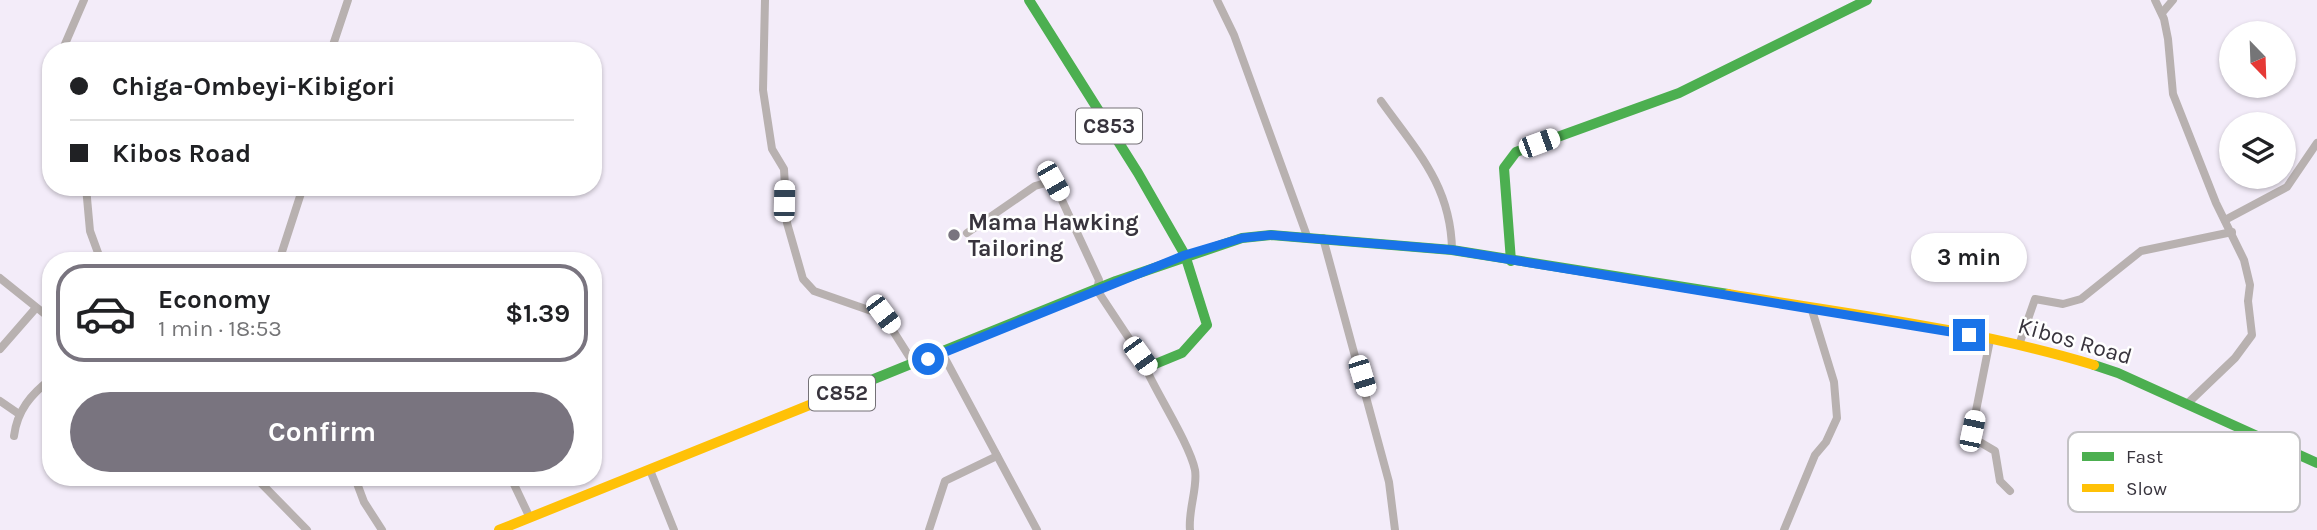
<!DOCTYPE html>
<html lang="en">
<head>
<meta charset="utf-8">
<style>
	body { margin:0; font-family:Karla,sans-serif; background:#f2f2f2; color:#202124; height:100vh; display:flex; flex-direction:column; font-size:26px; white-space:nowrap }
	* { box-sizing:border-box; margin:0 }
	p { font-size:23px; color:#757577 }
	.icon { flex:none; width:38px; height:38px; fill:none; stroke:currentColor; stroke-width:2; stroke-linecap:round; stroke-linejoin:round }
	.map { position:relative; flex:1; overflow:hidden }
	.drawer { position:absolute; left:42px; top:252px; width:560px; height:234px; display:flex; flex-direction:column; background:#fff; border-radius:28px; box-shadow:0 2px 5px #0004 }
	.drawer>* { flex:none }
	.hud { position:absolute; left:42px; top:42px; width:560px; height:154px; border-radius:28px; box-shadow:0 2px 5px #0004; display:grid; align-content:center; height:154px; padding:0 28px; background:#fff }
	.needle { width:46px; rotate:157deg }
	.buttons { position:absolute; left:2219px; top:21px; display:grid; gap:14px }
	.buttons a { display:grid; place-items:center; width:77px; height:77px; border-radius:50%; background:#fff; box-shadow:0 2px 5px #0004; font-size:35px }
	.end { position:absolute; width:32px; height:32px; margin:-16px; border:9px solid #1a73e8; background:#fff; box-shadow:0 0 0 4px #fff }
	.from { border-radius:50% }
	.bubble { position:absolute; height:49px; border-radius:24px; background:#fff; box-shadow:0 2px 5px #0004; font-size:23px; font-weight:700; line-height:49px; text-align:center }
	.car { position:absolute; width:21px; height:42px; margin:-21px -10px; border-radius:9px; box-shadow:0 0 5px 2px #0007; background:linear-gradient(#fff 24%,#345 0 40%,#fff 0 76%,#345 0 86%,#fff 0) }
	.hud b { display:flex; align-items:center; gap:24px; height:66px; font-size:26px }
	.hud b+b { border-top:2px solid #e0e0e0 }
	.hud i { width:18px; height:18px; background:#202124 }
	ul { padding:12px 0 0; list-style:none }
	li { display:flex; align-items:center; gap:21px; height:98px; margin:0 14px 10px; padding:0 14px; border:4px solid #e0e0e0; border-radius:28px }
	li div { flex:1 }
	li b { display:block; font-size:26px }
	li em { font-style:normal; font-weight:700 }
	li.active { border-color:#79747f }
	li>.icon { width:63px; height:63px; stroke-width:1.5 }
	.primary-button { display:flex; gap:14px; margin-top:auto; padding:14px 28px }
	.primary-button a { flex:1; height:80px; border-radius:42px; background:#79747f; color:#fff; font-size:28px; font-weight:700; line-height:80px; text-align:center }
	.map>svg:first-child { display:block }
	.lines { fill:none; stroke-linecap:round; stroke-linejoin:round }
	.street { stroke:#b8b1b0; stroke-width:8 }
	.fast { stroke:#4caf50; stroke-width:10 }
	.slow { stroke:#ffc107; stroke-width:10 }
	.route { stroke:#1a73e8; stroke-width:9 }
	.poi-dot { fill:#79747f; stroke:#fff; stroke-width:2.5 }
	.labels { text-anchor:middle; dominant-baseline:central; stroke-width:5; stroke-linejoin:round; paint-order:stroke }
	.shield { fill:#fff; stroke:#747177; stroke-width:2 }
	.shield-label { font-size:21px; font-weight:bold; fill:#38343d }
	.poi-label { font-size:23px; font-weight:bold; fill:#38343d; stroke:#fff; text-anchor:start }
	.street-label { font-size:23px; fill:#38343d; stroke:#fff }
	.key { fill:#fff; stroke:#c3c2c5; stroke-width:2 }
	.key-label { font-size:19px; fill:#38343d }
</style>
</head>
<body>
<div class="map">
<svg width="2317" height="530" viewBox="0 0 2317 530">
	<rect width="100%" height="100%" fill="#f3ecf9"/>
	<g class="lines">
		<g class="street">
			<path d="M 765,0 L 763,90 L 772,149 L 784,169 L 787,223 L 803,279 L 814,291 L 883,315 L 914,364"/>
			<path d="M 1217,0 L 1234,35 L 1307,236"/>
			<path d="M 2155,0 L 2164,19 L 2168,39 L 2173,94 L 2216,203 L 2244,260 L 2250,285 L 2248,301 L 2252,335 L 2235,358 L 2188,403"/>
			<path d="M 2162,13 L 2173,0"/>
			<path d="M 62,51 L 84,0"/>
			<path d="M 331,51 L 348,0"/>
			<path d="M 51,72 L 47,84 L 51,94"/>
			<path d="M 1381,101 C 1417,151 1451,186 1452,250"/>
			<path d="M 86,187 L 90,231 L 101,261"/>
			<path d="M 2225,220 L 2287,187 L 2317,143"/>
			<path d="M 967,233 L 1035,186 L 1053,181 L 1099,280 L 1097,290 L 1148,367 L 1149,375 C 1161,400 1190,446 1195,470 C 1198,487 1188,510 1190,530"/>
			<path d="M 1323,238 L 1389,482 L 1395,530"/>
			<path d="M 279,261 L 303,187"/>
			<path d="M 0,278 L 51,319"/>
			<path d="M 1990,340 L 1972,431 L 1978,441 L 1995,451 L 2000,481 L 2010,491"/>
			<path d="M 2019,345 L 2035,299 L 2063,304 L 2081,299 L 2141,251 L 2232,232"/>
			<path d="M 0,349 L 35,309"/>
			<path d="M 942,353 L 1037,530"/>
			<path d="M 0,401 L 19,414"/>
			<path d="M 14,436 C 17,411 31,394 51,379"/>
			<path d="M 650,470 L 674,530"/>
			<path d="M 256,478 L 307,530"/>
			<path d="M 355,478 L 364,502 L 382,530"/>
			<path d="M 511,478 L 530,518"/>
			<path d="M 929,530 L 945,481 L 997,456"/>
			<path d="M 1784,530 L 1815,455 L 1826,442 L 1837,418 L 1834,382 L 1811,307"/>
		</g>
		<g class="fast">
			<path d="M 1029,0 L 1138,173 L 1185,255 L 1207,325 L 1182,353 L 1148,367"/>
			<path d="M 1511,261 L 1504,168 L 1516,152 L 1679,93 L 1867,0"/>
			<path d="M 2094,365 L 2118,373 L 2317,463"/>
			<path d="M 822,400 L 1116,281 L 1242,238 L 1271,235 L 1452,250 L 1728,294"/>
		</g>
		<g class="slow">
			<path d="M 1728,294 C 1850,314 1975,329 2094,365"/>
			<path d="M 499,530 L 822,400"/>
		</g>
	</g>
	<g class="lines">
		<path class="route" d="M 928,359 L 1185,255 L 1242,238 L 1271,235 L 1452,250 L 1969,335"/>
	</g>
	<circle class="poi-dot" cx="954" cy="235" r="7"/>
	<g class="labels">
		<g class="shield">
			<rect x="1076" y="108.5" width="66" height="35" rx="5"/>
			<rect x="809" y="375.5" width="66" height="35" rx="5"/>
		</g>
		<g class="shield-label">
			<text x="1109" y="126">C853</text>
			<text x="842" y="393">C852</text>
		</g>
		<g class="poi-label">
			<text x="968" y="222">Mama Hawking<tspan x="968" dy="26">Tailoring</tspan></text>
		</g>
		<g class="street-label">
			<text transform="translate(2075 341) rotate(16)">Kibos Road</text>
		</g>
	</g>
	<rect x="2068" y="432" width="232" height="80" rx="10" class="key"/>
	<rect x="2082" y="452" width="32" height="9" fill="#4caf50"/>
	<rect x="2082" y="484" width="32" height="8" fill="#ffc107"/>
	<g class="key-label">
		<text x="2126" y="463">Fast</text>
		<text x="2126" y="495">Slow</text>
	</g>
</svg>
<div class="buttons">
<a><svg class="needle" viewBox="-14 -14 28 28"><path d="M0-13l5 13h-10z" fill="#e53935"/><path d="M0 13l5-13h-10z" fill="#757577"/></svg></a>
<a><svg class="icon" aria-label="layers" viewBox="0 0 24 24"><path d="M12 4l9 5-9 5-9-5zM3 14l9 5 9-5"/></svg></a>
</div>
<i class="end from" style="left:928px;top:359px"></i>
<i class="end" style="left:1969px;top:335px"></i>
<div class="bubble" style="left:1911px;top:233px;width:116px">3 min</div>
<i class="car" style="left:1539px;top:143px;rotate:70deg"></i>
<i class="car" style="left:1053px;top:181px;rotate:150deg"></i>
<i class="car" style="left:784px;top:201px;rotate:1deg"></i>
<i class="car" style="left:883px;top:314px;rotate:143deg"></i>
<i class="car" style="left:1140px;top:356px;rotate:144deg"></i>
<i class="car" style="left:1362px;top:376px;rotate:163deg"></i>
<i class="car" style="left:1972px;top:431px;rotate:12deg"></i>
<div class="hud">
<b><i class="from"></i>Chiga-Ombeyi-Kibigori</b>
<b><i></i>Kibos Road</b>
</div>
<section class="drawer">
<ul>
<li class="active"><svg class="icon" aria-label="car" viewBox="0 0 24 24"><path d="M5 17H2v-5l4-1 3-4h7l3 4 3 1v5h-3M9 17h6M6 11h13"/><circle cx="7" cy="17" r="2"/><circle cx="17" cy="17" r="2"/></svg><div><b>Economy</b><p>1 min · 18:53</p></div><em>$1.39</em></li>
</ul>
<div class="primary-button"><a>Confirm</a></div>
</section>
</div>
</body>
</html>
